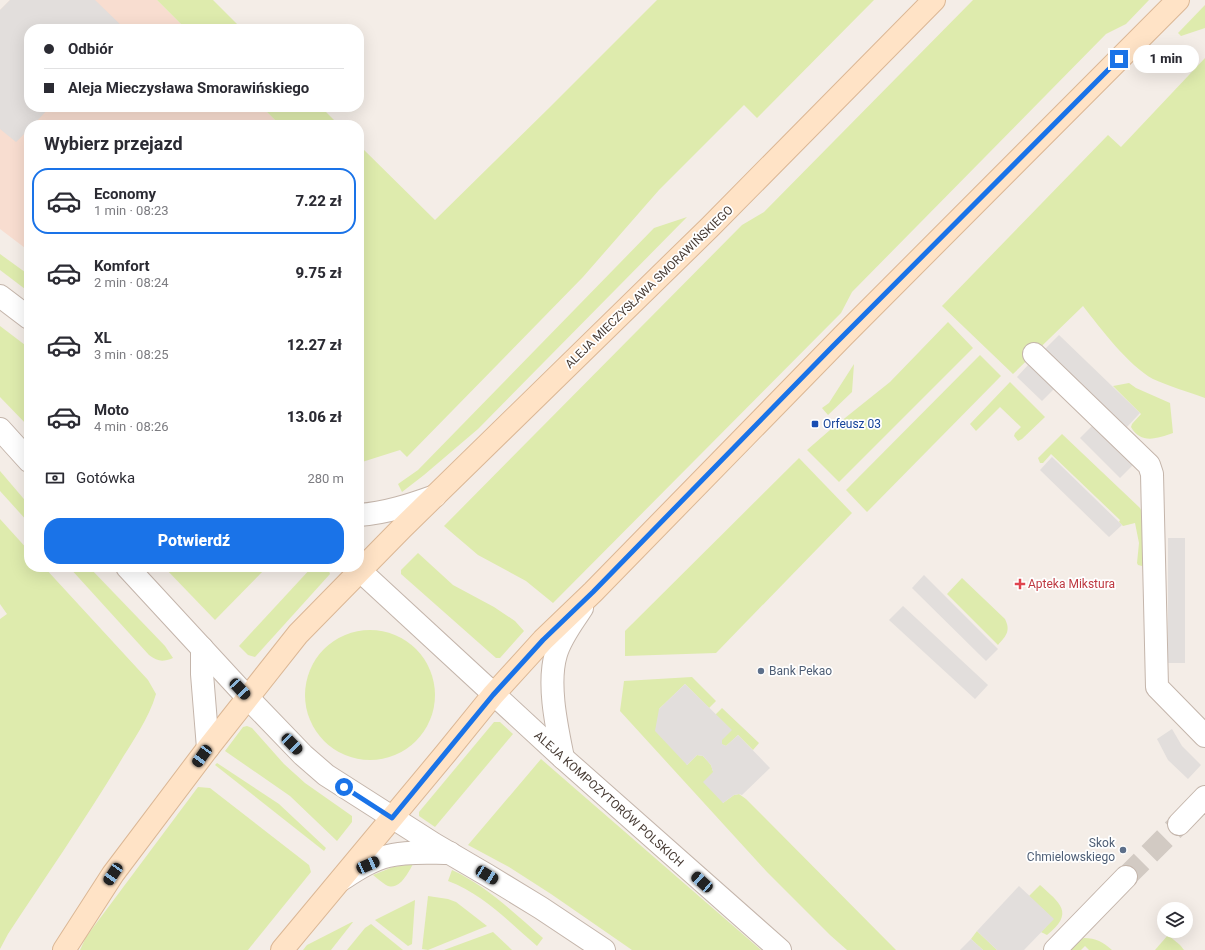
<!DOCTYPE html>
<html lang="pl">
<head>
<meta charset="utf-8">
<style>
	body { margin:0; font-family:Roboto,sans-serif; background:#f7f7f7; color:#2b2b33; height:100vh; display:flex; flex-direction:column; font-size:15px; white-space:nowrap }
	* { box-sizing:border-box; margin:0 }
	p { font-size:13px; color:#7c7c81 }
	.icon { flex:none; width:22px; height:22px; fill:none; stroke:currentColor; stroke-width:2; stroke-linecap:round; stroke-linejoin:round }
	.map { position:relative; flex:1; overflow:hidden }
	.sheet { position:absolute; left:24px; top:120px; width:340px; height:452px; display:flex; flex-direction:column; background:#fff; border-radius:16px; box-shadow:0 4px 16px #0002 }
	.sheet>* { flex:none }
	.guide { position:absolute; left:24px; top:24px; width:340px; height:88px; border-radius:16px; box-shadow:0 4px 16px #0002; display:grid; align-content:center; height:88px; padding:0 20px; background:#fff }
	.fabs { position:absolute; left:1157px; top:902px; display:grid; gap:8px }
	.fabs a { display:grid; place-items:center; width:36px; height:36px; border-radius:50%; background:#fff; box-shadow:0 4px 16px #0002; font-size:20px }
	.end { position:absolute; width:18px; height:18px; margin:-9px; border:5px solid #1a73e8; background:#fff; box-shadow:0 0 0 2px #fff }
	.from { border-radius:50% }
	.bubble { position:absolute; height:28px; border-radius:14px; background:#fff; box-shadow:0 4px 16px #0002; font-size:13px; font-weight:800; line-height:28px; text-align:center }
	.car { position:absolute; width:12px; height:24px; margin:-12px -6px; border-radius:5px; box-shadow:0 0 3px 1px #0007; background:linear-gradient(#222 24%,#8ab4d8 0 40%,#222 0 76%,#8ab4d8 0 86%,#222 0) }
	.guide b { display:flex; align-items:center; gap:14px; height:38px; font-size:15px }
	.guide b+b { border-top:1px solid #e1e1e2 }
	.guide i { width:10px; height:10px; background:#2b2b33 }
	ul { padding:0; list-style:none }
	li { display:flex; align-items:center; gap:12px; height:66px; margin:0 8px 6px; padding:0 12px; border:2px solid transparent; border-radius:16px }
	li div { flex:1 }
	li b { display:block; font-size:15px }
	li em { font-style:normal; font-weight:800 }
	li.on { border-color:#1a73e8 }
	li>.icon { width:36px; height:36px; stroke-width:1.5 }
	h2 { padding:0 20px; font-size:18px; line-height:48px }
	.pay { display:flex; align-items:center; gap:10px; height:44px; padding:0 20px; font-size:15px }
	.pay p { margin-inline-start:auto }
	.button { display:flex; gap:8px; margin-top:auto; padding:8px 20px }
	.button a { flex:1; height:46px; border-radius:16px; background:#1a73e8; color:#fff; font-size:16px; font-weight:800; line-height:46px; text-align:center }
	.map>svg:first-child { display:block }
	.commercial { fill:#f8ddd0 }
	.green { fill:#deebad }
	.parking { fill:#e2dedc }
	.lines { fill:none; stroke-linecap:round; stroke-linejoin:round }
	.minor-tunnel { stroke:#d2cac3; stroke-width:22; stroke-dasharray:22 11; stroke-linecap:butt }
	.minor-casing { stroke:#c4b5ab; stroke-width:24 }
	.tertiary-casing { stroke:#c4b5ab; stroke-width:24 }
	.secondary-casing { stroke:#dbb795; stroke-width:24 }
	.minor { stroke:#fff; stroke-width:22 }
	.tertiary { stroke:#fff; stroke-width:22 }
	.secondary { stroke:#ffe3c6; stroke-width:22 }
	.route { stroke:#1a73e8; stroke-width:5 }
	.transit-dot { fill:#1a4fb4; stroke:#fff; stroke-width:1.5 }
	.health-dot { fill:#e0444e; stroke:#fff; stroke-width:1.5 }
	.service-dot { fill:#5c6f8a; stroke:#fff; stroke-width:1.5 }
	.labels { text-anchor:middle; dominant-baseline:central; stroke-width:3.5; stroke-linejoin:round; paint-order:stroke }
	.street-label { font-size:12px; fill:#483c35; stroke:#fff }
	.transit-label { font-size:12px; fill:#164399; stroke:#fff; text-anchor:start }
	.health-label { font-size:12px; fill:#be3a42; stroke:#fff; text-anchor:start }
	.service-label { font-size:12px; fill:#4e5e75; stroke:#fff; text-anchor:start }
</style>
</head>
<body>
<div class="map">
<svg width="1205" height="950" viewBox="0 0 1205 950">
	<rect width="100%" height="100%" fill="#f4ede7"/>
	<path class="commercial" d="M 10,0 L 157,0 L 186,29 L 29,29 L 29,107 L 262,107 L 280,125 L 29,125 L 29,251 L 0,229 L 0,10 Z"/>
	<g class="green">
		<path d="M 157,0 L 213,0 L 242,29 L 186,29 Z"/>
		<path d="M 657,0 L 874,0 L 757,118 L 744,105 L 659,190 L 583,277 L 407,457 L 400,450 L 359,463 L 359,145 L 435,220 L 549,108 Z"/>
		<path d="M 973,0 L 1149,0 L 1126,24 L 1106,34 L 852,292 L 841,313 L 553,603 L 526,581 L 478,555 L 444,526 L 742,225 L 764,212 Z"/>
		<path d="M 1205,5 L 1205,28 L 1181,36 L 1178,33 Z"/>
		<path d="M 1205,58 L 1205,398 C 1189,392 1168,386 1153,379 C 1128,365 1101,329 1083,306 L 1013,374 L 942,306 L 1108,135 L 1121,147 Z"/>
		<path d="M 262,107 L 321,107 L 339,125 L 280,125 Z"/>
		<path d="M 687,217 L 478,429 L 424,475 L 402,492 L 398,484 L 418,470 L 654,228 Z"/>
		<path d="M 0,254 L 29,275 L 29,292 L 0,270 Z"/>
		<path d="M 948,322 L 973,348 L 839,482 L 807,450 L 830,430 L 890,382 Z"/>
		<path d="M 0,326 L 29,348 L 29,427 L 0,397 Z"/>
		<path d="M 980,355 L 1001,376 L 867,512 L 846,490 Z"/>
		<path d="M 854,364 L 852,392 L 828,415 L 822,408 L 829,403 Z"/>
		<path d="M 1010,382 L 1045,417 L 1022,439 L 1018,441 L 1014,436 L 1015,433 L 1021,427 L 1000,407 L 976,431 L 970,424 Z"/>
		<path d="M 1129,383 L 1136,388 L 1170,403 L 1173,433 C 1158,438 1141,445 1131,427 L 1132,424 L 1141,414 L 1113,386 Z"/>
		<path d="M 1062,434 L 1140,508 L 1142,512 L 1144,564 L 1142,566 L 1138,565 L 1137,563 L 1139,543 L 1135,523 L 1123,526 L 1119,522 L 1120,520 L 1051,454 L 1043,463 L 1040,463 L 1038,458 Z"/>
		<path d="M 799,458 L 852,513 L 716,653 L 625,656 L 625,631 Z"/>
		<path d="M 0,471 L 29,505 L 29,523 L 0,491 Z"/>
		<path d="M 0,519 L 29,551 L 29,567 L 44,567 L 148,680 L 156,694 C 149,719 130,745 117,767 C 82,824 45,878 8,934 L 0,949 L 0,619 L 7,614 L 0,604 Z"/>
		<path d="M 418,553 L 453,585 L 494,607 L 515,621 L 524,631 L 500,658 L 496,658 L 401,574 L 401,570 Z"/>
		<path d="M 69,567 L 89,567 L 165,646 L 173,658 C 163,662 158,662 149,655 Z"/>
		<path d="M 164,567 L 267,567 L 215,620 Z"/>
		<path d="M 312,567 L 326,567 L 328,568 L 330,574 L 255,657 L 248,655 L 239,646 Z"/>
		<path d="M 962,578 L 1005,619 C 1011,631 1006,636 998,645 L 947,594 Z"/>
		<circle cx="370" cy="695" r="65"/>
		<path d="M 692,677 L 716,701 L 709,708 L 685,684 L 659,709 L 687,765 L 697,755 L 703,756 L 711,765 L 723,803 L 734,795 L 739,794 L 746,799 L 896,950 L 847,950 L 830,935 L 767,872 L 620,711 L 624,681 Z"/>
		<path d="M 722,708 L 759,743 L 753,750 L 738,735 L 726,746 L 721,744 L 716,714 Z"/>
		<path d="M 494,722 L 500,722 L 513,734 L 435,827 L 419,816 L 419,812 Z"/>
		<path d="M 247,726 L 252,728 L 284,764 L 305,783 L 352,816 L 352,822 L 337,841 L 290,796 L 225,751 L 243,727 Z"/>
		<path d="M 541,759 L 761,950 L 632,950 L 551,894 L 509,867 L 468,845 Z"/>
		<path d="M 217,763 L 279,804 L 326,848 L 324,851 L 215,765 Z"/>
		<path d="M 198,787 L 210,788 L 309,865 L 311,872 L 248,950 L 80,950 L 86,937 Z"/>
		<path d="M 413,864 C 408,873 399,892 386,885 C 381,882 377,878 373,875 L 393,867 Z"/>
		<path d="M 452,870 C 487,886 515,914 543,938 L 537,946 C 509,922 483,894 448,881 Z"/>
		<path d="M 1040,885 C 1060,903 1075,913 1047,935 L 1041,932 L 1053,919 L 1029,896 Z"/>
		<path d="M 428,896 L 448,899 L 456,902 L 487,926 L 428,950 L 422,949 Z"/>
		<path d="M 415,900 L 412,944 L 408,946 L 375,920 Z"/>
		<path d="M 352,922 L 353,922 L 331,950 L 303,950 L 307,945 Z"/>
		<path d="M 371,924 L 403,950 L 347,950 L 365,928 Z"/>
		<path d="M 977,931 L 997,950 L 983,950 L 971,939 Z"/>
		<path d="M 493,932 L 512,950 L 444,950 Z"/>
		<path d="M 1168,935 L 1180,945 L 1184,950 L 1155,950 Z"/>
		<path d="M 1084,938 C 1096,938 1103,942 1112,950 L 1089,950 L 1085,946 L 1081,950 L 1071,950 L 1079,941 Z"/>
	</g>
	<g class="parking">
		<path d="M 10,0 L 95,0 L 125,29 L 29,29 L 29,107 L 50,107 L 33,125 L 29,125 L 29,129 L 16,142 L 0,129 L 0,10 Z"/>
		<path d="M 1059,335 L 1140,413 L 1126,428 L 1044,350 Z"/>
		<path d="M 1029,364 L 1054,389 L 1042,401 L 1017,377 Z"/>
		<path d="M 1092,426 L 1133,465 L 1120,478 L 1080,438 Z"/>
		<path d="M 1052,457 L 1122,525 L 1109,537 L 1040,470 Z"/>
		<rect x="1168" y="538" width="17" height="125"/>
		<path d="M 924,575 L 998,649 L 986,661 L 912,588 Z"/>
		<path d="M 903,606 L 988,685 L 975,699 L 889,620 Z"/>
		<path d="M 685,684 L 732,730 L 722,740 L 722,744 L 726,746 L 738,735 L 770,768 L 742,795 L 739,794 L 734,795 L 723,803 L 703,782 L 713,772 L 711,765 L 703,756 L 697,755 L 687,765 L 655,731 L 659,709 Z"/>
		<path d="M 1172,729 L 1182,746 L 1201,765 L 1188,779 L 1168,760 L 1157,739 Z"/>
		<path d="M 1019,886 L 1054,919 L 1024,950 L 997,950 L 977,931 Z"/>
		<path d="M 971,939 L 983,950 L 960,950 Z"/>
	</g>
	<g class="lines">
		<path class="minor-tunnel" d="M 1126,877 L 1179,824"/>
		<defs>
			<g id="minor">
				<path d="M 1034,354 L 1149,465 L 1152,474 L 1157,687 L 1205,736"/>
				<path d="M 1179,824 L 1205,797"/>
				<path d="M 1055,950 L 1126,877"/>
			</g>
			<g id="tertiary">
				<path d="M 0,296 L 29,318"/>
				<path d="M 0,429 L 29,461"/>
				<path d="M 359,515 C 386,513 410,505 435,496"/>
				<path d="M 127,567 L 248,698 L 303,755 L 326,775 L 434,844 L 487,875 L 541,908 L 604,950"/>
				<path d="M 356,567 L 563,758 L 780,950"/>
				<path d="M 202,648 L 202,674 L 208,748"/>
				<path d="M 563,758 C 557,728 547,684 556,654 C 561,637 573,622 582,608"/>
				<path d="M 341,880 C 355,871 371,860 388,856 C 408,851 430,853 450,853"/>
			</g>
			<g id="secondary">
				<path d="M 64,950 L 113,874 L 208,748 L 298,634 L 402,528 L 710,227 L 934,0"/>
				<path d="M 282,950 L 446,753 L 493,695 L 543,640 L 593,592 L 844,335 L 1178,0"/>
			</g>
		</defs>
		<use href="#minor" class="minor-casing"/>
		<use href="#tertiary" class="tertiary-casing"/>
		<use href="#secondary" class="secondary-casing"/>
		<use href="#minor" class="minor"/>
		<use href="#tertiary" class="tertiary"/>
		<use href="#secondary" class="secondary"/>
	</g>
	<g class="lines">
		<path class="route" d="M 344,787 L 392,818 L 493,695 L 543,640 L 593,592 L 833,346 L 1119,59"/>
	</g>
	<rect class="transit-dot" x="811" y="420" width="8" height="8" rx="2"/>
	<path class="health-dot" d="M1018 578h4v4h4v4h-4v4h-4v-4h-4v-4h4z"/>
	<g class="service-dot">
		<circle cx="761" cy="671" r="4"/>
		<circle cx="1123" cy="850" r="4"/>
	</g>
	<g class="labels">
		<g class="street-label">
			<text transform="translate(649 287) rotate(-44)">ALEJA MIECZYSŁAWA SMORAWIŃSKIEGO</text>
			<text transform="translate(609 799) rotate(42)">ALEJA KOMPOZYTORÓW POLSKICH</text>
		</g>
		<g class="transit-label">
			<text x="823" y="424">Orfeusz 03</text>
		</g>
		<g class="health-label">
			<text x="1028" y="584">Apteka Mikstura</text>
		</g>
		<g class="service-label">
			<text x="769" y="671">Bank Pekao</text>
			<text x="1115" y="843" text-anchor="end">Skok<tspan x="1115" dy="14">Chmielowskiego</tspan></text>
		</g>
	</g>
</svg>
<div class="fabs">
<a><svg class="icon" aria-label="layers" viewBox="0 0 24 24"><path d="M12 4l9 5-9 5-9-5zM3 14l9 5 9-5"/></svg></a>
</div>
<i class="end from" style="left:344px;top:787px"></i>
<i class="end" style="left:1119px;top:59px"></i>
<div class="bubble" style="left:1133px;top:45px;width:66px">1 min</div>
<i class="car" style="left:240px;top:689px;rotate:137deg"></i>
<i class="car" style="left:292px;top:744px;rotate:136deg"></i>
<i class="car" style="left:202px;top:756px;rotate:216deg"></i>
<i class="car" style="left:368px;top:865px;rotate:66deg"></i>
<i class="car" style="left:113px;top:874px;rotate:214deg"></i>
<i class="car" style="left:487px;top:875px;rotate:122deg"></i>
<i class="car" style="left:702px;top:882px;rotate:312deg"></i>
<div class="guide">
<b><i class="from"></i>Odbiór</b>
<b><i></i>Aleja Mieczysława Smorawińskiego</b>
</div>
<section class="sheet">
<h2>Wybierz przejazd</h2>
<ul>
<li class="on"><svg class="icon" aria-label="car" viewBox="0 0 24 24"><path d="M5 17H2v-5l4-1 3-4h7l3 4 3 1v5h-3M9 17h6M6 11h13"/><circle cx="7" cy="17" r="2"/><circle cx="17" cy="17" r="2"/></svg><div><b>Economy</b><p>1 min · 08:23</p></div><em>7.22 zł</em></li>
<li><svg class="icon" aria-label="car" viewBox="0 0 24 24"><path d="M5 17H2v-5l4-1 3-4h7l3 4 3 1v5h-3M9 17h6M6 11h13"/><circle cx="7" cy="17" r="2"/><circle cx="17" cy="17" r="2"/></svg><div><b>Komfort</b><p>2 min · 08:24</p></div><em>9.75 zł</em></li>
<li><svg class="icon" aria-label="car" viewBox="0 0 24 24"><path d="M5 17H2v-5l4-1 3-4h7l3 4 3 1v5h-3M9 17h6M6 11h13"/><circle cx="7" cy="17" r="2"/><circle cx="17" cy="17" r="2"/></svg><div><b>XL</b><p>3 min · 08:25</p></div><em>12.27 zł</em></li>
<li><svg class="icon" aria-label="car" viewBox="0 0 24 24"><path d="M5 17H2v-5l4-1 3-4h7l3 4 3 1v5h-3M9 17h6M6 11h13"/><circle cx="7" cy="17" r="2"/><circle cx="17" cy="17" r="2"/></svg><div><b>Moto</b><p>4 min · 08:26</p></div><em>13.06 zł</em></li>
</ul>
<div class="pay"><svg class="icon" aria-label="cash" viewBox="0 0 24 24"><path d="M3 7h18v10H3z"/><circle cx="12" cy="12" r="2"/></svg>Gotówka<p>280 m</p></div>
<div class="button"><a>Potwierdź</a></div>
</section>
</div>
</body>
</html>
